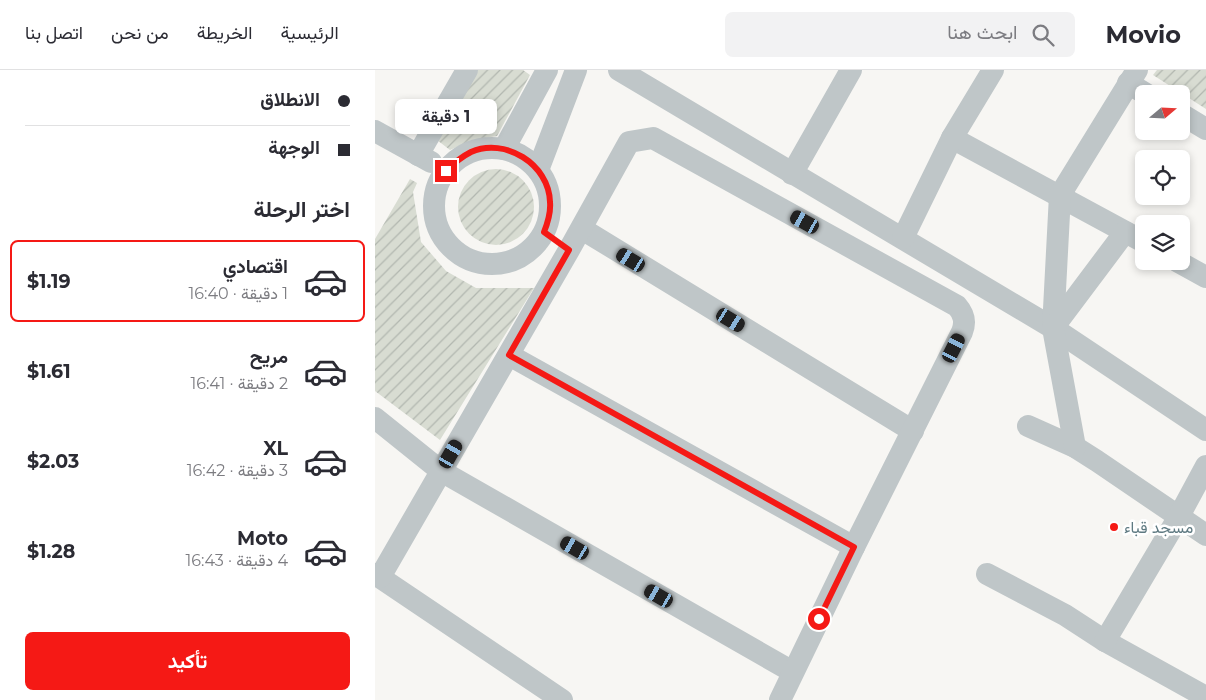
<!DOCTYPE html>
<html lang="ar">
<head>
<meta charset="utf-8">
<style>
	body { margin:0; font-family:Montserrat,Vazirmatn,sans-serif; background:#f2f2f3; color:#2b2b33; direction:rtl; height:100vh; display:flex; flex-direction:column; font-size:19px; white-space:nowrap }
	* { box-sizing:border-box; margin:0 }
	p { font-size:16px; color:#7c7c81 }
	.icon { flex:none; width:28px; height:28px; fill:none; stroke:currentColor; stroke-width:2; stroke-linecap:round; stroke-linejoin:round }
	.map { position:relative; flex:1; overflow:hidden; direction:ltr }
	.details { display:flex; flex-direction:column; background:#fff; width:375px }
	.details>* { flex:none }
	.banner { display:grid; align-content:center; height:110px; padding:0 25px; background:#fff }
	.needle { width:32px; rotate:71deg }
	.fabs { position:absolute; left:760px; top:15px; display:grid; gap:10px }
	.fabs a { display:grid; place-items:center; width:55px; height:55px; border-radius:8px; background:#fff; box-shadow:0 2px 8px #0003; font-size:25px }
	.end { position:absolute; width:22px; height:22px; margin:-11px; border:6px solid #f51915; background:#fff; box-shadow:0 0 0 2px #fff }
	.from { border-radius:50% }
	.bubble { position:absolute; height:35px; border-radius:8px; background:#fff; box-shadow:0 2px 8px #0003; font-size:16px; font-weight:700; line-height:35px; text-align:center; direction:rtl }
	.car { position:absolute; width:15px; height:30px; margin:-15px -8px; border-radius:6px; box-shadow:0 0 4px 1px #0007; background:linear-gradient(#222 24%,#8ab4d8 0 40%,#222 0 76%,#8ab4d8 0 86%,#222 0) }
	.banner b { display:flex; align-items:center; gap:18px; height:48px; font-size:19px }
	.banner b+b { border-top:1px solid #e1e1e2 }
	.banner i { width:12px; height:12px; background:#2b2b33 }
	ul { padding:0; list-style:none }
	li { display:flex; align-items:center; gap:15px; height:82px; margin:0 10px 8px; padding:0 15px; border:2px solid transparent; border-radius:8px }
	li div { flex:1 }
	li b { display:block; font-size:19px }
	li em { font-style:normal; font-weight:700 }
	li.active { border-color:#f51915 }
	li>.icon { width:45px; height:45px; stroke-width:1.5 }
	h2 { padding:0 25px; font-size:22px; line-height:60px }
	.primary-button { display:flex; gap:10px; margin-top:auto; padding:10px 25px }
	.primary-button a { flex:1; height:58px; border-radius:8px; background:#f51915; color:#fff; font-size:20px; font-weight:700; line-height:58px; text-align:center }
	header { display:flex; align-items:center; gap:30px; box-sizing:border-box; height:70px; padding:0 25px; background:#fff; border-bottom:1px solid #e1e1e2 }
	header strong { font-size:24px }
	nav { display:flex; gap:28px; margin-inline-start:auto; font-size:18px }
	.search { width:350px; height:45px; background:#f2f2f3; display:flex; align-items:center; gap:12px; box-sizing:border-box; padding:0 18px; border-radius:8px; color:#7c7c81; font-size:19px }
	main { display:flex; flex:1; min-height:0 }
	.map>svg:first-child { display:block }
	.garden { fill:url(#garden-furrows) }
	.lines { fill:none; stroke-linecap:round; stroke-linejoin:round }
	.minor { stroke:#bfc6c8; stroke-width:22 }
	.route { stroke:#f51915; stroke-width:6 }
	.poi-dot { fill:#f51915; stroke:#fff; stroke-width:2 }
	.labels { text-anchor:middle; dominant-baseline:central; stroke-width:5; stroke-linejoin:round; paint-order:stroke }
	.poi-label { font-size:16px; fill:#5f7a82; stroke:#fff; text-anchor:start }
</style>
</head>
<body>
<header>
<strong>Movio</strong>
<div class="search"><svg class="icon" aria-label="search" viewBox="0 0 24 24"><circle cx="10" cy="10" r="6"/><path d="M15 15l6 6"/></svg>ابحث هنا</div>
<nav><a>الرئيسية</a><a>الخريطة</a><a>من نحن</a><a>اتصل بنا</a></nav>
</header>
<main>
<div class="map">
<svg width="831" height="630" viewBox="0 0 831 630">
	<defs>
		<pattern id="garden-furrows" width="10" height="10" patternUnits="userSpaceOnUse" patternTransform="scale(1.25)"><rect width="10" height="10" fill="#d8dcd2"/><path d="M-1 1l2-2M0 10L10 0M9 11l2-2" fill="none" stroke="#b2b7b0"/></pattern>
	</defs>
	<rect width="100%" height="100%" fill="#f7f6f3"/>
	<g class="garden">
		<path d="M 103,0 L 148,0 L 155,5 L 122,66 L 97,70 L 75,80 L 62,70 Z"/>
		<path d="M 782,0 L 831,0 L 831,39 L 778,5 Z"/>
		<circle cx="121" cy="137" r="38"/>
		<path d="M 35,109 L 42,113 L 38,122 L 46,172 L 71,201 L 101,218 L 159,218 L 65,370 L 0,321 L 0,169 Z"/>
	</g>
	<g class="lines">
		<g class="minor">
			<path d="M 244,0 L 678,258 L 831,360"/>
			<path d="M 753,13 L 771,24"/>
			<path d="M 806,44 L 831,59"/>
			<path d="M 0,61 L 56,92"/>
			<path d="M 577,68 L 769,172"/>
			<circle cx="117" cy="136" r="58"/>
			<path d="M 129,79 L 172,0"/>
			<path d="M 43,85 L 92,0"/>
			<path d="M 163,100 L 201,0"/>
			<path d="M 417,104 L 476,0"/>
			<path d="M 207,159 L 538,361"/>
			<path d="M 528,168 L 577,68 L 618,0"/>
			<path d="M 802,191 L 831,207"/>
			<path d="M 678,258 L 685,125 L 762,0"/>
			<path d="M 134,285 L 479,477"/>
			<path d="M 0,348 L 66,401 L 418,602"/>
			<path d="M 653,356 L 700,377 L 722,391 L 831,465"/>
			<path d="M 700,377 L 678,258 L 750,162"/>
			<path d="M 0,504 L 187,630"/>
			<path d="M 612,504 L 690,545 L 730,571 L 831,627"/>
			<path d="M 5,507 L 194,180 L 254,72 L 278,68 L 582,236 C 589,244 591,252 587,262 L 479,477 L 405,630"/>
			<path d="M 730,571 L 803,448 L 831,396"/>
		</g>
	</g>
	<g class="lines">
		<path class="route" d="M 71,101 C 79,93 86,87 96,82 C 130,67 174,94 175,132 C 176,143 173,152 169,162 L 194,180 L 134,285 L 479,477 L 444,549"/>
	</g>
	<circle class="poi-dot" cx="739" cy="457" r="5"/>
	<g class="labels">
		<g class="poi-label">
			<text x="749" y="457">مسجد قباء</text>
		</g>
	</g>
</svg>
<div class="fabs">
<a><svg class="needle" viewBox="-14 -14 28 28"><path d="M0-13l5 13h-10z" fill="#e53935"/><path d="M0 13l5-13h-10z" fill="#7c7c81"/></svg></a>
<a><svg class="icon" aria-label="locate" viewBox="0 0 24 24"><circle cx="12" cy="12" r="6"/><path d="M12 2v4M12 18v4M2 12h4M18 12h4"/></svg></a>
<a><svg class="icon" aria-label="layers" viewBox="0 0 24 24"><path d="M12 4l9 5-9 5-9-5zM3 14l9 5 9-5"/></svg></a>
</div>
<i class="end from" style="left:444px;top:549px"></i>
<i class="end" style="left:71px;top:101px"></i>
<div class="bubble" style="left:20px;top:29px;width:102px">1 دقيقة</div>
<i class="car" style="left:430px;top:152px;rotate:299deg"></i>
<i class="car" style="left:256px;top:190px;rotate:301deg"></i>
<i class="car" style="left:356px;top:250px;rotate:121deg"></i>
<i class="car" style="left:579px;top:278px;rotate:27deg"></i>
<i class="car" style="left:76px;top:384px;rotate:30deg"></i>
<i class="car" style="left:200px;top:478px;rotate:300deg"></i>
<i class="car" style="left:284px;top:526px;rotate:300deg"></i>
</div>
<section class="details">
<div class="banner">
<b><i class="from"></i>الانطلاق</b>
<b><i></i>الوجهة</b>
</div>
<h2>اختر الرحلة</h2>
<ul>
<li class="active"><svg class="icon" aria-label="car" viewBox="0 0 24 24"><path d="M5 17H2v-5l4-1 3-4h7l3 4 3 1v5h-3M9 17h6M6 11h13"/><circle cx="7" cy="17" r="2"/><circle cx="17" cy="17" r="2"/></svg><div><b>اقتصادي</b><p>1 دقيقة · 16:40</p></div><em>$1.19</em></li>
<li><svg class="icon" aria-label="car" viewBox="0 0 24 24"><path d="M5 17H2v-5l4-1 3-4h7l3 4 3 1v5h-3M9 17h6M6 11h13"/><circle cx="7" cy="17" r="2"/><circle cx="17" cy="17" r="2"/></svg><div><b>مريح</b><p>2 دقيقة · 16:41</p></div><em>$1.61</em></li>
<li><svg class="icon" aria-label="car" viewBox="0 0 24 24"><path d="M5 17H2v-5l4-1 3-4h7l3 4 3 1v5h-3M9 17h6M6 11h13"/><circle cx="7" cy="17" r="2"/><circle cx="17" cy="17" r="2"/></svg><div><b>XL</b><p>3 دقيقة · 16:42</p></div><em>$2.03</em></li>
<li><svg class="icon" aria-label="car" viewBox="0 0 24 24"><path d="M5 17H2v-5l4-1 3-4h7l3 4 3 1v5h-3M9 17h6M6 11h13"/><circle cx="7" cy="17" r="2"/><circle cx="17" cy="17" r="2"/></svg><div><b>Moto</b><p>4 دقيقة · 16:43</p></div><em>$1.28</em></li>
</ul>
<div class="primary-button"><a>تأكيد</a></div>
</section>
</main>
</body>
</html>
